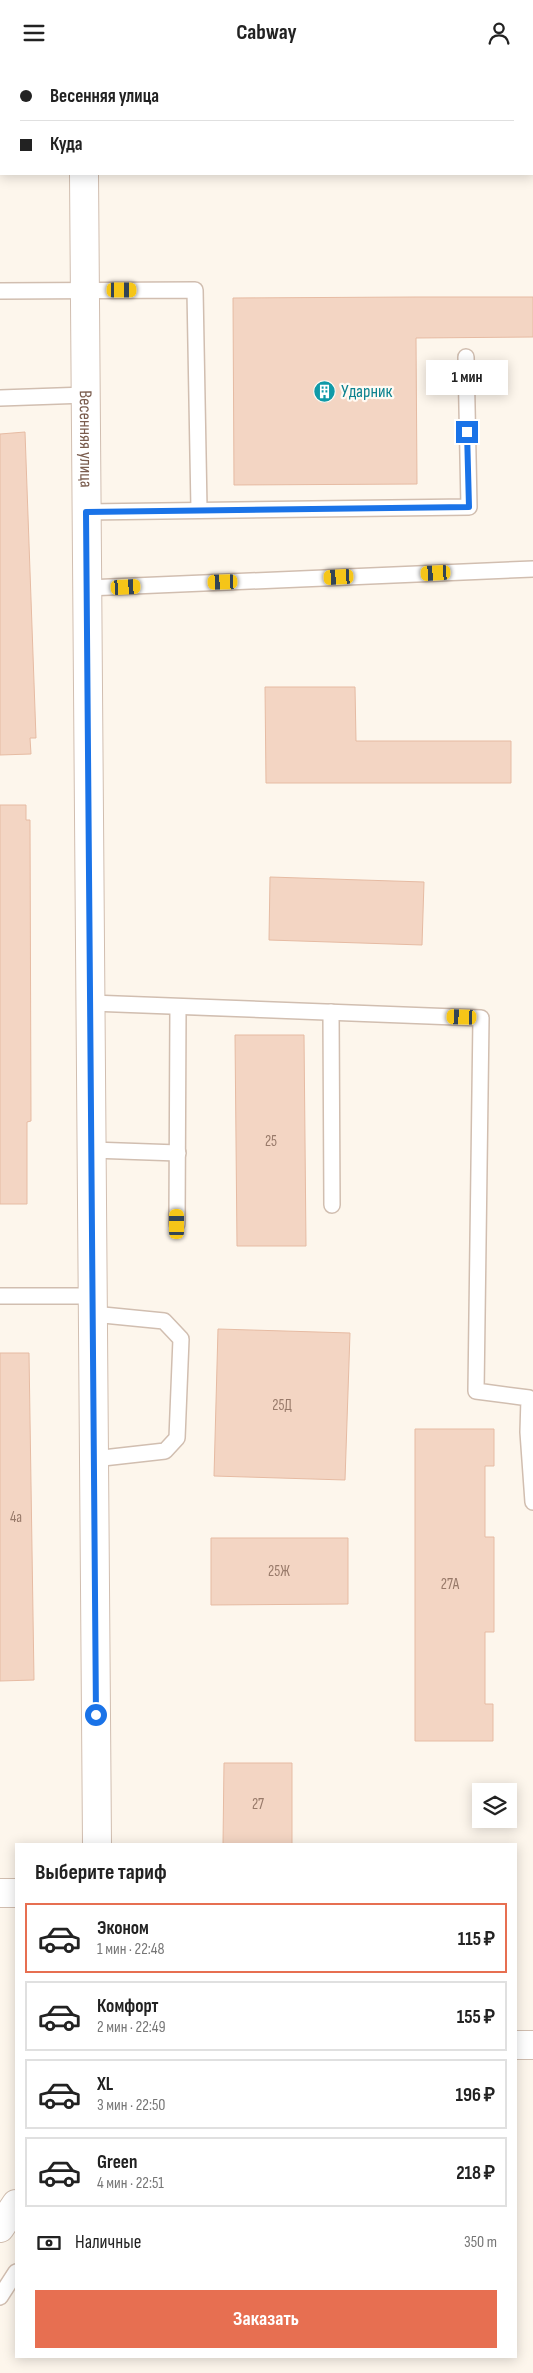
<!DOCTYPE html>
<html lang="ru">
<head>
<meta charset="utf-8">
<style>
	body { margin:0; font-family:"Sofia Sans Condensed",sans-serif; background:#f2f2f2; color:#222; height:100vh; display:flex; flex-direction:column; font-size:19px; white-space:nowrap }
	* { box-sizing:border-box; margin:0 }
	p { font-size:16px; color:#767676 }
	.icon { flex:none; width:28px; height:28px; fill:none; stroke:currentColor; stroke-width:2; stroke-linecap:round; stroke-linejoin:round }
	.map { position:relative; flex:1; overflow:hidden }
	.details { position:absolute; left:15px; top:1778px; width:502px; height:515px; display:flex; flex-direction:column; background:#fff; border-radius:0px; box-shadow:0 2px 12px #0003 }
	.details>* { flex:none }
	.hud { position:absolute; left:0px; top:0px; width:534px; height:110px; box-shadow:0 2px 12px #0003; display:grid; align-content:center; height:110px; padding:0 20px; background:#fff }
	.fabs { position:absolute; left:472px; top:1718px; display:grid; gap:10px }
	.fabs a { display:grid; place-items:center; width:45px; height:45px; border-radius:0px; background:#fff; box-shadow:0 2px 12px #0003; font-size:25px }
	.end { position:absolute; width:22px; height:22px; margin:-11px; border:6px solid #1a73e8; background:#fff; box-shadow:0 0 0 2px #fff }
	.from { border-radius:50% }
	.bubble { position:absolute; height:35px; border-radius:0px; background:#fff; box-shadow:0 2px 12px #0003; font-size:16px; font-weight:700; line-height:35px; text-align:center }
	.car { position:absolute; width:15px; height:30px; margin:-15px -8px; border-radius:6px; box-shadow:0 0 4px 1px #0007; background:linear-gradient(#f5c518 24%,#345 0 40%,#f5c518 0 76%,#345 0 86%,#f5c518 0) }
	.hud b { display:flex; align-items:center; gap:18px; height:48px; font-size:19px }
	.hud b+b { border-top:1px solid #e0e0e0 }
	.hud i { width:12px; height:12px; background:#222 }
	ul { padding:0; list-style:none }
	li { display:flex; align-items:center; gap:15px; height:70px; margin:0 10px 8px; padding:0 10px; border:2px solid #e0e0e0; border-radius:0px }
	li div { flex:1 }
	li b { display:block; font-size:19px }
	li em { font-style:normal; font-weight:700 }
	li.current { border-color:#e76f51 }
	li>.icon { width:45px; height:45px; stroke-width:1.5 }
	h2 { padding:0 20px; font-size:22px; line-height:60px }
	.pay { display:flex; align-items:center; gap:12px; height:55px; padding:0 20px; font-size:19px }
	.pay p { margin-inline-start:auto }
	.primary-button { display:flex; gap:10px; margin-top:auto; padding:10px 20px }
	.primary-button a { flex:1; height:58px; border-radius:0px; background:#e76f51; color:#fff; font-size:20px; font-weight:700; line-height:58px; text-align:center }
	header { display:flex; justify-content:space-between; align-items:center; height:65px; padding:0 20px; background:#fff; font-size:22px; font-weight:700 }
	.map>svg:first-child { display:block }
	.building { fill:#f3d5c3; stroke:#e6bba3 }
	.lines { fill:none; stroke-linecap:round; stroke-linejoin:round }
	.lane-casing { stroke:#d1beb0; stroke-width:18 }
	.street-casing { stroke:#d1beb0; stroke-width:30 }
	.lane { stroke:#fff; stroke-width:15 }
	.street { stroke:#fff; stroke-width:28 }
	.route { stroke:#1a73e8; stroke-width:6 }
	.labels { text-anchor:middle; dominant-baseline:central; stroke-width:4.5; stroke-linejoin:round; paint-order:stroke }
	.number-label { font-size:15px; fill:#987a6a }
	.culture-label { font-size:18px; fill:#0d838f; stroke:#fffaf3; text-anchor:start }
	.street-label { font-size:18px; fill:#7a5c4d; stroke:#fffaf3 }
</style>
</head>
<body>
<header><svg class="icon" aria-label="menu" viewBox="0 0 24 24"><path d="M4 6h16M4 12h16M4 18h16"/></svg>Cabway<svg class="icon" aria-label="person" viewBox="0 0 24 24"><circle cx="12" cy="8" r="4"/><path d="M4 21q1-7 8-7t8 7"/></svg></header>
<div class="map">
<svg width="533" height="2308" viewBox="0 0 533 2308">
	<rect width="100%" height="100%" fill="#fdf6ec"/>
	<g class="building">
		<path d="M 415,232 L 533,232 L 533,272 L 416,273 L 417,419 L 234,420 L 233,233 Z"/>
		<path d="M 25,367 L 36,673 L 30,673 L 31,689 L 0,690 L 0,369 Z"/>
		<path d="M 265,622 L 355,622 L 356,676 L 511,676 L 511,718 L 266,718 Z"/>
		<path d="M 0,740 L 26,740 L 26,755 L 30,755 L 31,1056 L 27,1057 L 27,1139 L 0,1139 Z"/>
		<path d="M 270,812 L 424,817 L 422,880 L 269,875 Z"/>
		<path d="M 235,970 L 304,970 L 306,1181 L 237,1181 Z"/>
		<path d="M 218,1264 L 350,1268 L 345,1415 L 214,1411 Z"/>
		<path d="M 0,1288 L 29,1288 L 34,1615 L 0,1616 Z"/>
		<path d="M 415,1364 L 494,1364 L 494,1401 L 485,1401 L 485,1472 L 494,1472 L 494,1567 L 485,1567 L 485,1639 L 493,1639 L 493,1676 L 415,1676 Z"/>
		<path d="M 211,1473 L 348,1473 L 348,1539 L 211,1540 Z"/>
		<path d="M 224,1698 L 292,1698 L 292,1779 L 223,1779 Z"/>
	</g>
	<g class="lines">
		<defs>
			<g id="lane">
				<path d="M 218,0 L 218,1"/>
				<path d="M 0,1 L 8,1"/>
				<path d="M 0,226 L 195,225 L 199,444"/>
				<path d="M 0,333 L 86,330"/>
				<path d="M 86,447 L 469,442 L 466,292"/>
				<path d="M 87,523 L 533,504"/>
				<path d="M 91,938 L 481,953 L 476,1326 L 529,1333 L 528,1367 L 533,1437"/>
				<path d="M 331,947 L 332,1140"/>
				<path d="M 92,1085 L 178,1088"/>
				<path d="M 177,1159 L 178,942"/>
				<path d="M 0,1231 L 93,1231"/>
				<path d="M 93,1249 L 164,1256 L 181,1274 L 177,1373 L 165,1386 L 94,1394"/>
				<path d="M 0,2232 L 16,2207"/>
			</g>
			<g id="street">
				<path d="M 83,0 L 83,1"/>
				<path id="s1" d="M 84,109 L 97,1779"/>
				<path d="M 0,1828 L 16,1828"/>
				<path d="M 516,1980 L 533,1980"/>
				<path d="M 0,2163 L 16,2139"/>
			</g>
		</defs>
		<use href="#lane" class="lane-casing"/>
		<use href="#street" class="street-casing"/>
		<use href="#lane" class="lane"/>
		<use href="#street" class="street"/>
	</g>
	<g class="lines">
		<path class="route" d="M 96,1650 L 86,447 L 469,442 L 467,367"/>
	</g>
	<defs>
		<symbol id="building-disc" viewBox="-11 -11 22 22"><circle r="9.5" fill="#0f9aa8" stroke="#fffaf3"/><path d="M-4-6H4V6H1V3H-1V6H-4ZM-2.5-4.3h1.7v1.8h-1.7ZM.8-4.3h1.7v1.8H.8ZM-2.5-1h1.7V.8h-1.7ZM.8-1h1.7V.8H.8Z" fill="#fff"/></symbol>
	</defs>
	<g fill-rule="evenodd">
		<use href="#building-disc" x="312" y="314" width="25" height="25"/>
	</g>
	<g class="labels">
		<g class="number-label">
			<text x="271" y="1076">25</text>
			<text x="282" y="1340">25Д</text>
			<text x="16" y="1452">4а</text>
			<text x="279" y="1506">25Ж</text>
			<text x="450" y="1519">27А</text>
			<text x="258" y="1739">27</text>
		</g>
		<g class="culture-label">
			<text x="341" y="326">Ударник</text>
		</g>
		<g class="street-label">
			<text stroke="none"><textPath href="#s1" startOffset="265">Весенняя улица</textPath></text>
		</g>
	</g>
</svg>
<div class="fabs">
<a><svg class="icon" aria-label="layers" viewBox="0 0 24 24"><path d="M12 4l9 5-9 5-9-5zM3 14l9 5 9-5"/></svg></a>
</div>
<i class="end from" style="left:96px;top:1650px"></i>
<i class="end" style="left:467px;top:367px"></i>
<div class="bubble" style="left:426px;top:295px;width:82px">1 мин</div>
<i class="car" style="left:122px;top:225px;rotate:90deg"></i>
<i class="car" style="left:436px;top:508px;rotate:267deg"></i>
<i class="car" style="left:339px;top:512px;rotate:267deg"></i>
<i class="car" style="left:223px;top:517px;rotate:268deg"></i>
<i class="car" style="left:126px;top:522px;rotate:87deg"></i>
<i class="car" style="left:462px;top:952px;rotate:272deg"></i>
<i class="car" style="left:177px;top:1159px;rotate:0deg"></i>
<div class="hud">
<b><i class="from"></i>Весенняя улица</b>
<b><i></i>Куда</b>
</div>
<section class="details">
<h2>Выберите тариф</h2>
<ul>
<li class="current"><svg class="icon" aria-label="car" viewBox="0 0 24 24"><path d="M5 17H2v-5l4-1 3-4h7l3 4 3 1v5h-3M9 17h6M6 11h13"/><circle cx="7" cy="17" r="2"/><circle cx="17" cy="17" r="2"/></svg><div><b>Эконом</b><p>1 мин · 22:48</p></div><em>115 ₽</em></li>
<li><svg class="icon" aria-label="car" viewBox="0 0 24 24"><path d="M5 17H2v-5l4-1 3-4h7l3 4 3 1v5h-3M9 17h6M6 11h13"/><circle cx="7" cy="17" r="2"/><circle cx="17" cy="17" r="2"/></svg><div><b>Комфорт</b><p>2 мин · 22:49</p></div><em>155 ₽</em></li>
<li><svg class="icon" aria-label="car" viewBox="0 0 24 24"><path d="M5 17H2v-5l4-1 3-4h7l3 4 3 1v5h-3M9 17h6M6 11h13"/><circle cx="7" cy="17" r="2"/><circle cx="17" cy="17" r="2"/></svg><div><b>XL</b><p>3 мин · 22:50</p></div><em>196 ₽</em></li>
<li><svg class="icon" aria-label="car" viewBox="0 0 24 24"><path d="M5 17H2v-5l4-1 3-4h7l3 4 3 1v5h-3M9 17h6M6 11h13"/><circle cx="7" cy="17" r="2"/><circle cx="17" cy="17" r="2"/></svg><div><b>Green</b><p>4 мин · 22:51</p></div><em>218 ₽</em></li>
</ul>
<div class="pay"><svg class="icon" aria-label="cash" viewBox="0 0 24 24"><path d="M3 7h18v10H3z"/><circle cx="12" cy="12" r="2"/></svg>Наличные<p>350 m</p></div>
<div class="primary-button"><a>Заказать</a></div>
</section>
</div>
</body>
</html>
